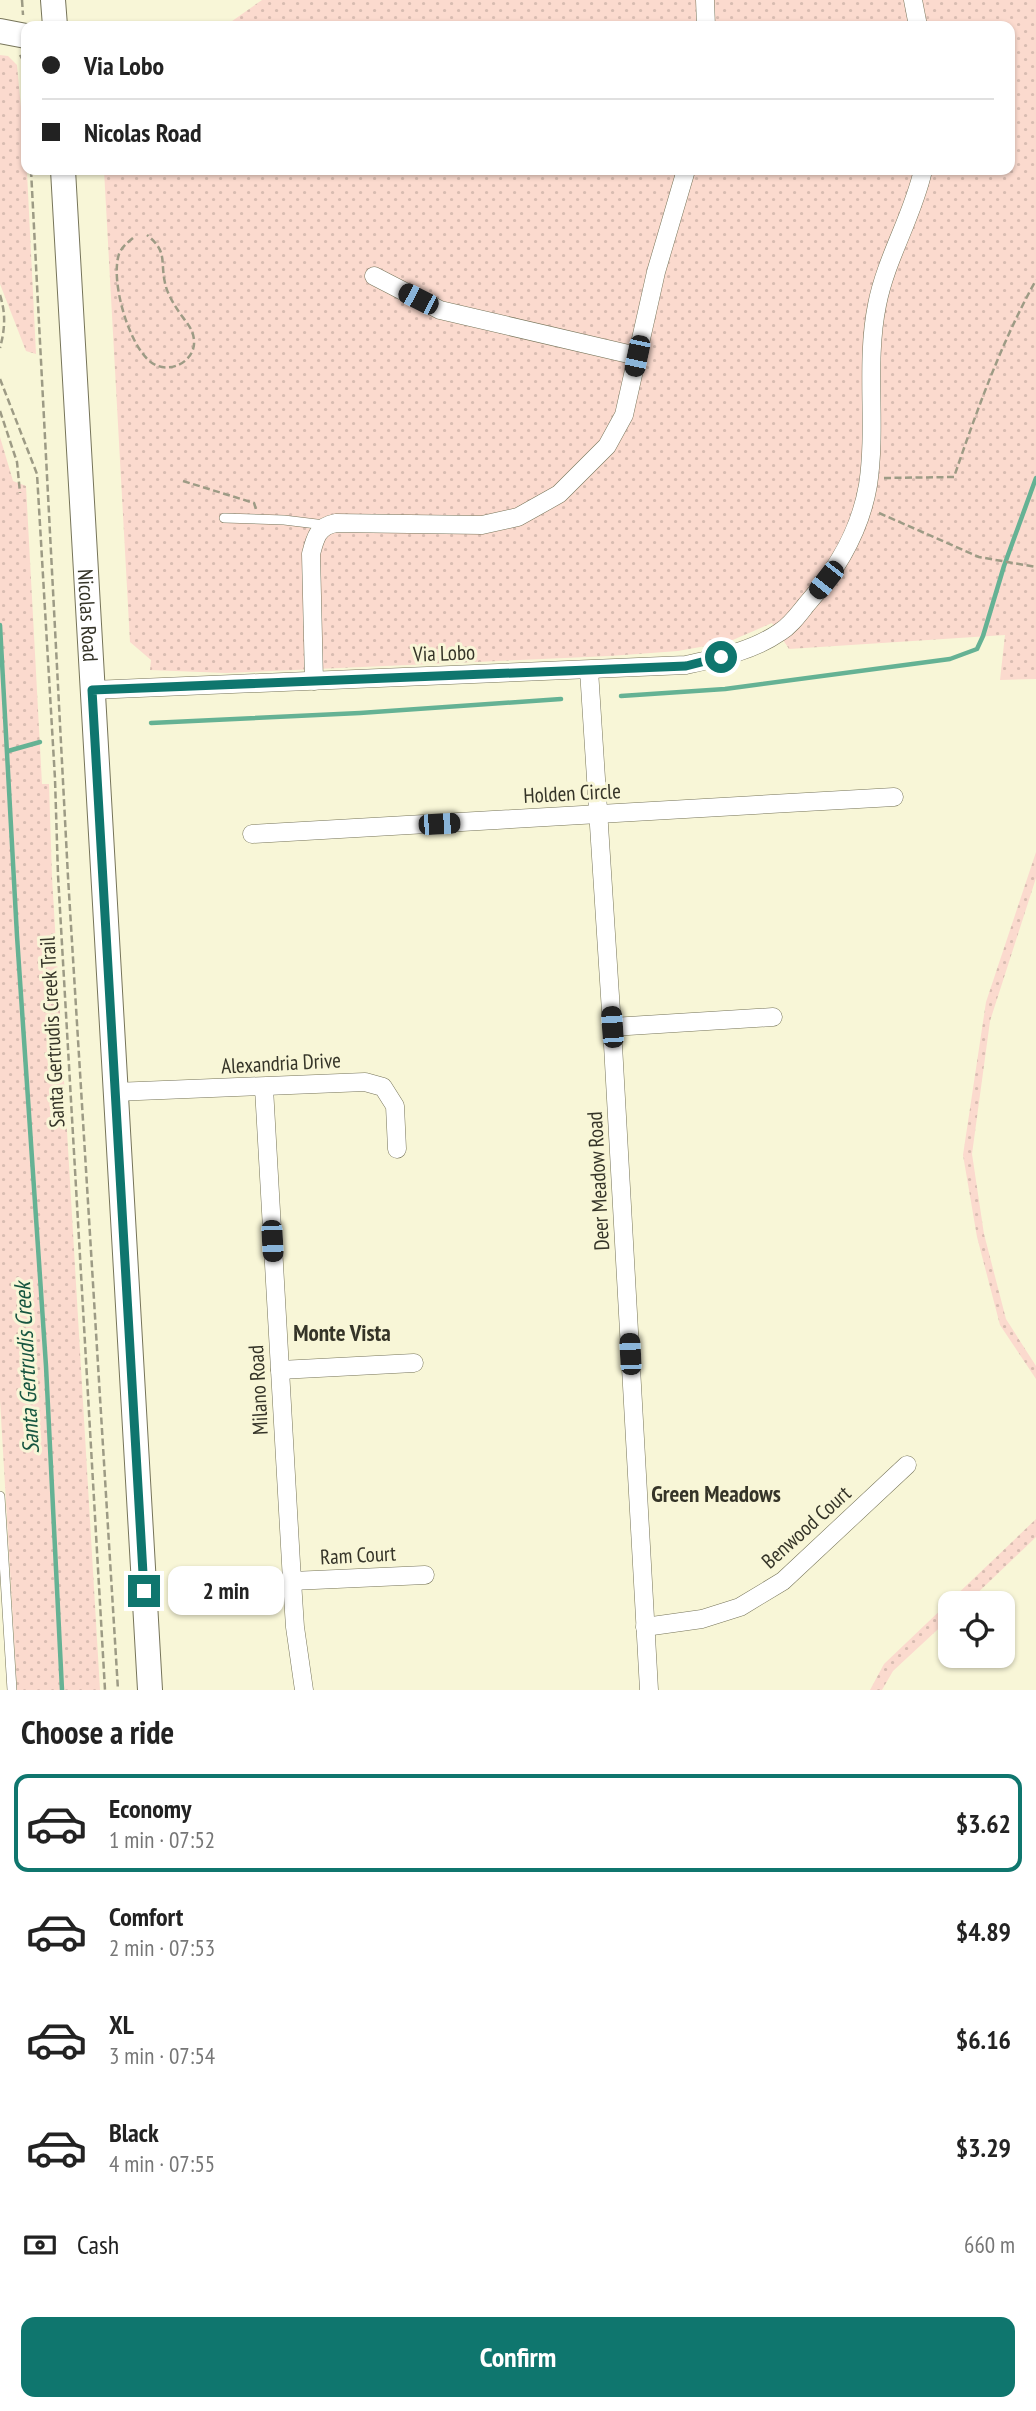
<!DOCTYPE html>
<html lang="en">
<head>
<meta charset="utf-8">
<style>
	body { margin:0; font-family:"PT Sans Narrow",sans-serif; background:#f2f2f2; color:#222; height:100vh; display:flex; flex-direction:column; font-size:26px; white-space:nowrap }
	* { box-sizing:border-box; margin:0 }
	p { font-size:23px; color:#767676 }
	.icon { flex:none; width:38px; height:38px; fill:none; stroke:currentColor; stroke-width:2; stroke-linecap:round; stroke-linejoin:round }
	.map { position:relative; height:1690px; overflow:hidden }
	.sheet { display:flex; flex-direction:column; background:#fff; flex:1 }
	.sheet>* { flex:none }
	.top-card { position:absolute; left:21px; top:21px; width:994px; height:154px; border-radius:14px; box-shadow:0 2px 5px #0004; display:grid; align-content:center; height:154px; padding:0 21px; background:#fff }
	.controls { position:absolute; left:938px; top:1591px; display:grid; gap:14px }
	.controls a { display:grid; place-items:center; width:77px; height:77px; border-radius:14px; background:#fff; box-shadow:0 2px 5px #0004; font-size:35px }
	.end { position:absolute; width:32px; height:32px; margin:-16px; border:9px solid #0f766e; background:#fff; box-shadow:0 0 0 4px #fff }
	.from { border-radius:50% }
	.bubble { position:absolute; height:49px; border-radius:14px; background:#fff; box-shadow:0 2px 5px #0004; font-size:23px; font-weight:800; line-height:49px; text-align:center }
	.car { position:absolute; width:21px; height:42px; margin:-21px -10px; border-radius:9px; box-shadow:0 0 5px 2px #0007; background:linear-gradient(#222 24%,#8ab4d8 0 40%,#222 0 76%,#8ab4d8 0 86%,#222 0) }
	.top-card b { display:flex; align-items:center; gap:24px; height:66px; font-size:26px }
	.top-card b+b { border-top:2px solid #e0e0e0 }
	.top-card i { width:18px; height:18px; background:#222 }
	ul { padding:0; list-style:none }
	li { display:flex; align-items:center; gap:21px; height:98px; margin:0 14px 10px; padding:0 7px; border:4px solid transparent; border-radius:14px }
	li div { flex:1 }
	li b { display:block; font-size:26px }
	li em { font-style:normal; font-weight:800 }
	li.on { border-color:#0f766e }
	li>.icon { width:63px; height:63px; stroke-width:1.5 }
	h2 { padding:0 21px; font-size:32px; line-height:84px }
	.pay { display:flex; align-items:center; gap:18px; height:77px; padding:0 21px; font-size:26px }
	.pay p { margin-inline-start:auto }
	.primary-button { display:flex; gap:14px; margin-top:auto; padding:14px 21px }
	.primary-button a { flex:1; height:80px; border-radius:14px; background:#0f766e; color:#fff; font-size:28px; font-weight:800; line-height:80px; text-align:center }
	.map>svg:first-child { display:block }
	.green { fill:url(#green-dots) }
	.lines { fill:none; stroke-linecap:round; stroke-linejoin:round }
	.stream { stroke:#65b294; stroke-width:4.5 }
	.lane-casing { stroke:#767459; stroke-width:10 }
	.street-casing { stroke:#767459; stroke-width:19 }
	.secondary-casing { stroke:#767459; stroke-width:26 }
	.path { stroke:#9d9b85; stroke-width:2.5; stroke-dasharray:7 3.5; stroke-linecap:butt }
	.lane { stroke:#fff; stroke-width:9 }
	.street { stroke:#fff; stroke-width:18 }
	.secondary { stroke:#fff; stroke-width:24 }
	.route { stroke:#0f766e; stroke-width:9 }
	.labels { text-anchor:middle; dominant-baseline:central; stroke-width:6; stroke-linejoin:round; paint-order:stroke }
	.street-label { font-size:21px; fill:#353428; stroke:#f8f6d7 }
	.neighbourhood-label { font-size:23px; font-weight:bold; fill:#353428; stroke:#f8f6d7 }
	.water-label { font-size:23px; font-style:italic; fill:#165540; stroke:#f8f6d7 }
</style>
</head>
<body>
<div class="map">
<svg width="1036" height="1690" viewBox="0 0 1036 1690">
	<defs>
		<pattern id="green-dots" width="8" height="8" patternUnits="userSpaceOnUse" patternTransform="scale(1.75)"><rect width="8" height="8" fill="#fbdace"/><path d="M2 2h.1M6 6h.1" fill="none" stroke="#d8bcb1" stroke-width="1.8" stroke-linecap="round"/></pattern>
	</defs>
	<rect width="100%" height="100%" fill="#f8f6d7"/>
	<g class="green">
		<path d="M 262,0 L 1036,0 L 1036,679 L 1000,680 L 1005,635 L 789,649 L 772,623 L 728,642 L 678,651 L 610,656 L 226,673 L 150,670 L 151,660 L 130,642 L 104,170 L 1010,170 L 1010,26 L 225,26 Z"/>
		<path d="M 0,55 L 8,56 L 17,65 L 27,172 L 36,354 L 26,351 L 0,284 Z"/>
		<path d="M 0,437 L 13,481 L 26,486 L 42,784 L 49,784 L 52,877 L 100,1690 L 17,1690 L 0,1400 Z"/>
		<path d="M 1036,852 L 1036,878 L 990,1021 L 972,1154 L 984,1234 L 1006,1319 L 1036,1366 L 1036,1379 L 1000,1325 L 977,1237 L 963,1155 L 986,1002 Z"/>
		<path d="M 1036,1519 L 1036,1537 L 967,1603 L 950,1603 L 950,1618 L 893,1671 L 882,1690 L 870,1690 L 884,1664 Z"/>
	</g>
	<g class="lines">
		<g class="stream">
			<path d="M 0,625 L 17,936 L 46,1366 L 62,1690"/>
			<path d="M 621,696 L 725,689 L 950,659 L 977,649 L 983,636 L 1004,566 L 1036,478"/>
			<path d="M 151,723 L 360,713 L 561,699"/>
			<path d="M 8,751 L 40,742"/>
		</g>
		<defs>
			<g id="lane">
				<path d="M 224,518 L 284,520 L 325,525"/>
				<path d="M 0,1496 L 12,1690"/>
			</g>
			<g id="street">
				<path d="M 705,0 L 706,26"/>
				<path d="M 913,0 L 918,26"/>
				<path d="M 374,276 L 440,310 L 637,356"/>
				<path d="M 589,670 L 612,1027 L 649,1690"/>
				<path d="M 314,681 L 311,554 C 315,538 318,526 336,523 L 482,525 L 518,517 L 559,494 L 607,446 L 624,415 L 656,272 L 686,170"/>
				<path d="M 92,690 L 686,665 C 718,658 753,651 780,632 C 790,626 798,615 806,605 C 837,570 860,532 868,485 C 877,426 865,364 877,305 C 886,258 913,216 923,170"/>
				<path d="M 252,834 L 894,797"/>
				<path d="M 612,1027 L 773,1017"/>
				<path d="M 264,1088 L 292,1581 L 295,1627 L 304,1690"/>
				<path d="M 114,1092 L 365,1082 L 383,1087 L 395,1106 L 397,1149"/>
				<path d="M 280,1370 L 414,1363"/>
				<path d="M 292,1581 L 425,1575"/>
				<path d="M 645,1627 L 702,1619 L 740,1607 L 783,1581 L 907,1465"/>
			</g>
			<g id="secondary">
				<path d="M 53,0 L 55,26"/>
				<path d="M 0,31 L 26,36"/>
				<path id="s1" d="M 63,170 L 150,1690"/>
			</g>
		</defs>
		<use href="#lane" class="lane-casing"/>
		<use href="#street" class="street-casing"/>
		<use href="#secondary" class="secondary-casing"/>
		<g class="path">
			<path d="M 22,0 L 23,15"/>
			<path d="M 20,55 L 25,64 L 26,83"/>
			<path d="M 31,170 L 68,877 L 118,1690"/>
			<path d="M 133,238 C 127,243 122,247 119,254 C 110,281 129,347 152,363 C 170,375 196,361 194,340 C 193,328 185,321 179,312 C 173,303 167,293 165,283 C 160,260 168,252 147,235"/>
			<path d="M 0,295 C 6,314 5,329 0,348"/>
			<path d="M 0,379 L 37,474 L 55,779 L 58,875 L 105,1690"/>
			<path d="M 0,411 L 17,462 L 20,493"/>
			<path d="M 884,478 L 954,477 C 977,410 1001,343 1036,280"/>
			<path d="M 183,481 L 254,503 L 256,509"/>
			<path d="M 879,513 L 979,557 L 1036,567"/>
		</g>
		<use href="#lane" class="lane"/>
		<use href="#street" class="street"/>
		<use href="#secondary" class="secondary"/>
	</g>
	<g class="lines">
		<path class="route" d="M 144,1591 L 92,690 L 686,666 L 721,657"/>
	</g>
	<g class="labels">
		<g class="street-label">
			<text stroke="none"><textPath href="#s1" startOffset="446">Nicolas Road</textPath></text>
			<text transform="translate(444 653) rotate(-2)">Via Lobo</text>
			<text transform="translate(572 793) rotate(-3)">Holden Circle</text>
			<text transform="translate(52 1032) rotate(-93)">Santa Gertrudis Creek Trail</text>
			<text transform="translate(281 1063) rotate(-3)">Alexandria Drive</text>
			<text transform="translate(598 1181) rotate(-93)">Deer Meadow Road</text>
			<text transform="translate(258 1390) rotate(-93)">Milano Road</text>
			<text transform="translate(806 1527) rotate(-42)">Benwood Court</text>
			<text transform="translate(358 1555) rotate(-3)">Ram Court</text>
		</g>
		<g class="neighbourhood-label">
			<text x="342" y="1332">Monte Vista</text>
			<text x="716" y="1493">Green Meadows</text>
		</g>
		<g class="water-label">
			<text transform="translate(26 1368) rotate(-93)">Santa Gertrudis Creek</text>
		</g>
	</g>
</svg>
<div class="controls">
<a><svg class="icon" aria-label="locate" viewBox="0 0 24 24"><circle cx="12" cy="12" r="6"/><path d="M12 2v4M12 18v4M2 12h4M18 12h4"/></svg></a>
</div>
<i class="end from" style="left:721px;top:657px"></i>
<i class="end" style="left:144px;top:1591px"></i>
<div class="bubble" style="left:168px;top:1566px;width:116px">2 min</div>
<i class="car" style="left:418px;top:299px;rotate:297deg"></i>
<i class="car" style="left:637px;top:356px;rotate:192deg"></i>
<i class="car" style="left:826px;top:580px;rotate:218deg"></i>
<i class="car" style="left:439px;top:824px;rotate:87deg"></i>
<i class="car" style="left:612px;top:1027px;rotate:356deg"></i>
<i class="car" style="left:272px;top:1241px;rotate:177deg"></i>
<i class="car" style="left:630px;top:1354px;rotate:357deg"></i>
<div class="top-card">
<b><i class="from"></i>Via Lobo</b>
<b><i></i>Nicolas Road</b>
</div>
</div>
<section class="sheet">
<h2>Choose a ride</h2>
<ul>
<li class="on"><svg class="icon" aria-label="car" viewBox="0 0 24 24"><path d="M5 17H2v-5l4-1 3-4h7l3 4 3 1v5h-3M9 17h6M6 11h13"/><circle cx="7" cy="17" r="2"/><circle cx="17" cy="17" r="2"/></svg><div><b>Economy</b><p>1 min · 07:52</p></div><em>$3.62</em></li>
<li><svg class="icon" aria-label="car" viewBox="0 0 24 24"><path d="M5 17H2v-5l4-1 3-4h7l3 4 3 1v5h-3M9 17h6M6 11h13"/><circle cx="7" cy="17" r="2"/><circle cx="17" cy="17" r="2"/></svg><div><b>Comfort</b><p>2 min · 07:53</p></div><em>$4.89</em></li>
<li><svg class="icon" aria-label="car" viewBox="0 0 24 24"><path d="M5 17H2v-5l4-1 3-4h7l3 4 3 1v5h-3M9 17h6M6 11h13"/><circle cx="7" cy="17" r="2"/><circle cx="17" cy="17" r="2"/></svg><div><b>XL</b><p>3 min · 07:54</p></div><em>$6.16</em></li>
<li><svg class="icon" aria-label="car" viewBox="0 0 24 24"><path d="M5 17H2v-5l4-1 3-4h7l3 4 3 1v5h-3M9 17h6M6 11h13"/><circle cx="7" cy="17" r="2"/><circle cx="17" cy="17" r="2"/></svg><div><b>Black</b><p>4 min · 07:55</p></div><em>$3.29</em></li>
</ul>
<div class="pay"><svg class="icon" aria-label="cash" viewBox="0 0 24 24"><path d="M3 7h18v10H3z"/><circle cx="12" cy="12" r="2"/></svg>Cash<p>660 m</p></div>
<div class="primary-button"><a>Confirm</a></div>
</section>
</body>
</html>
